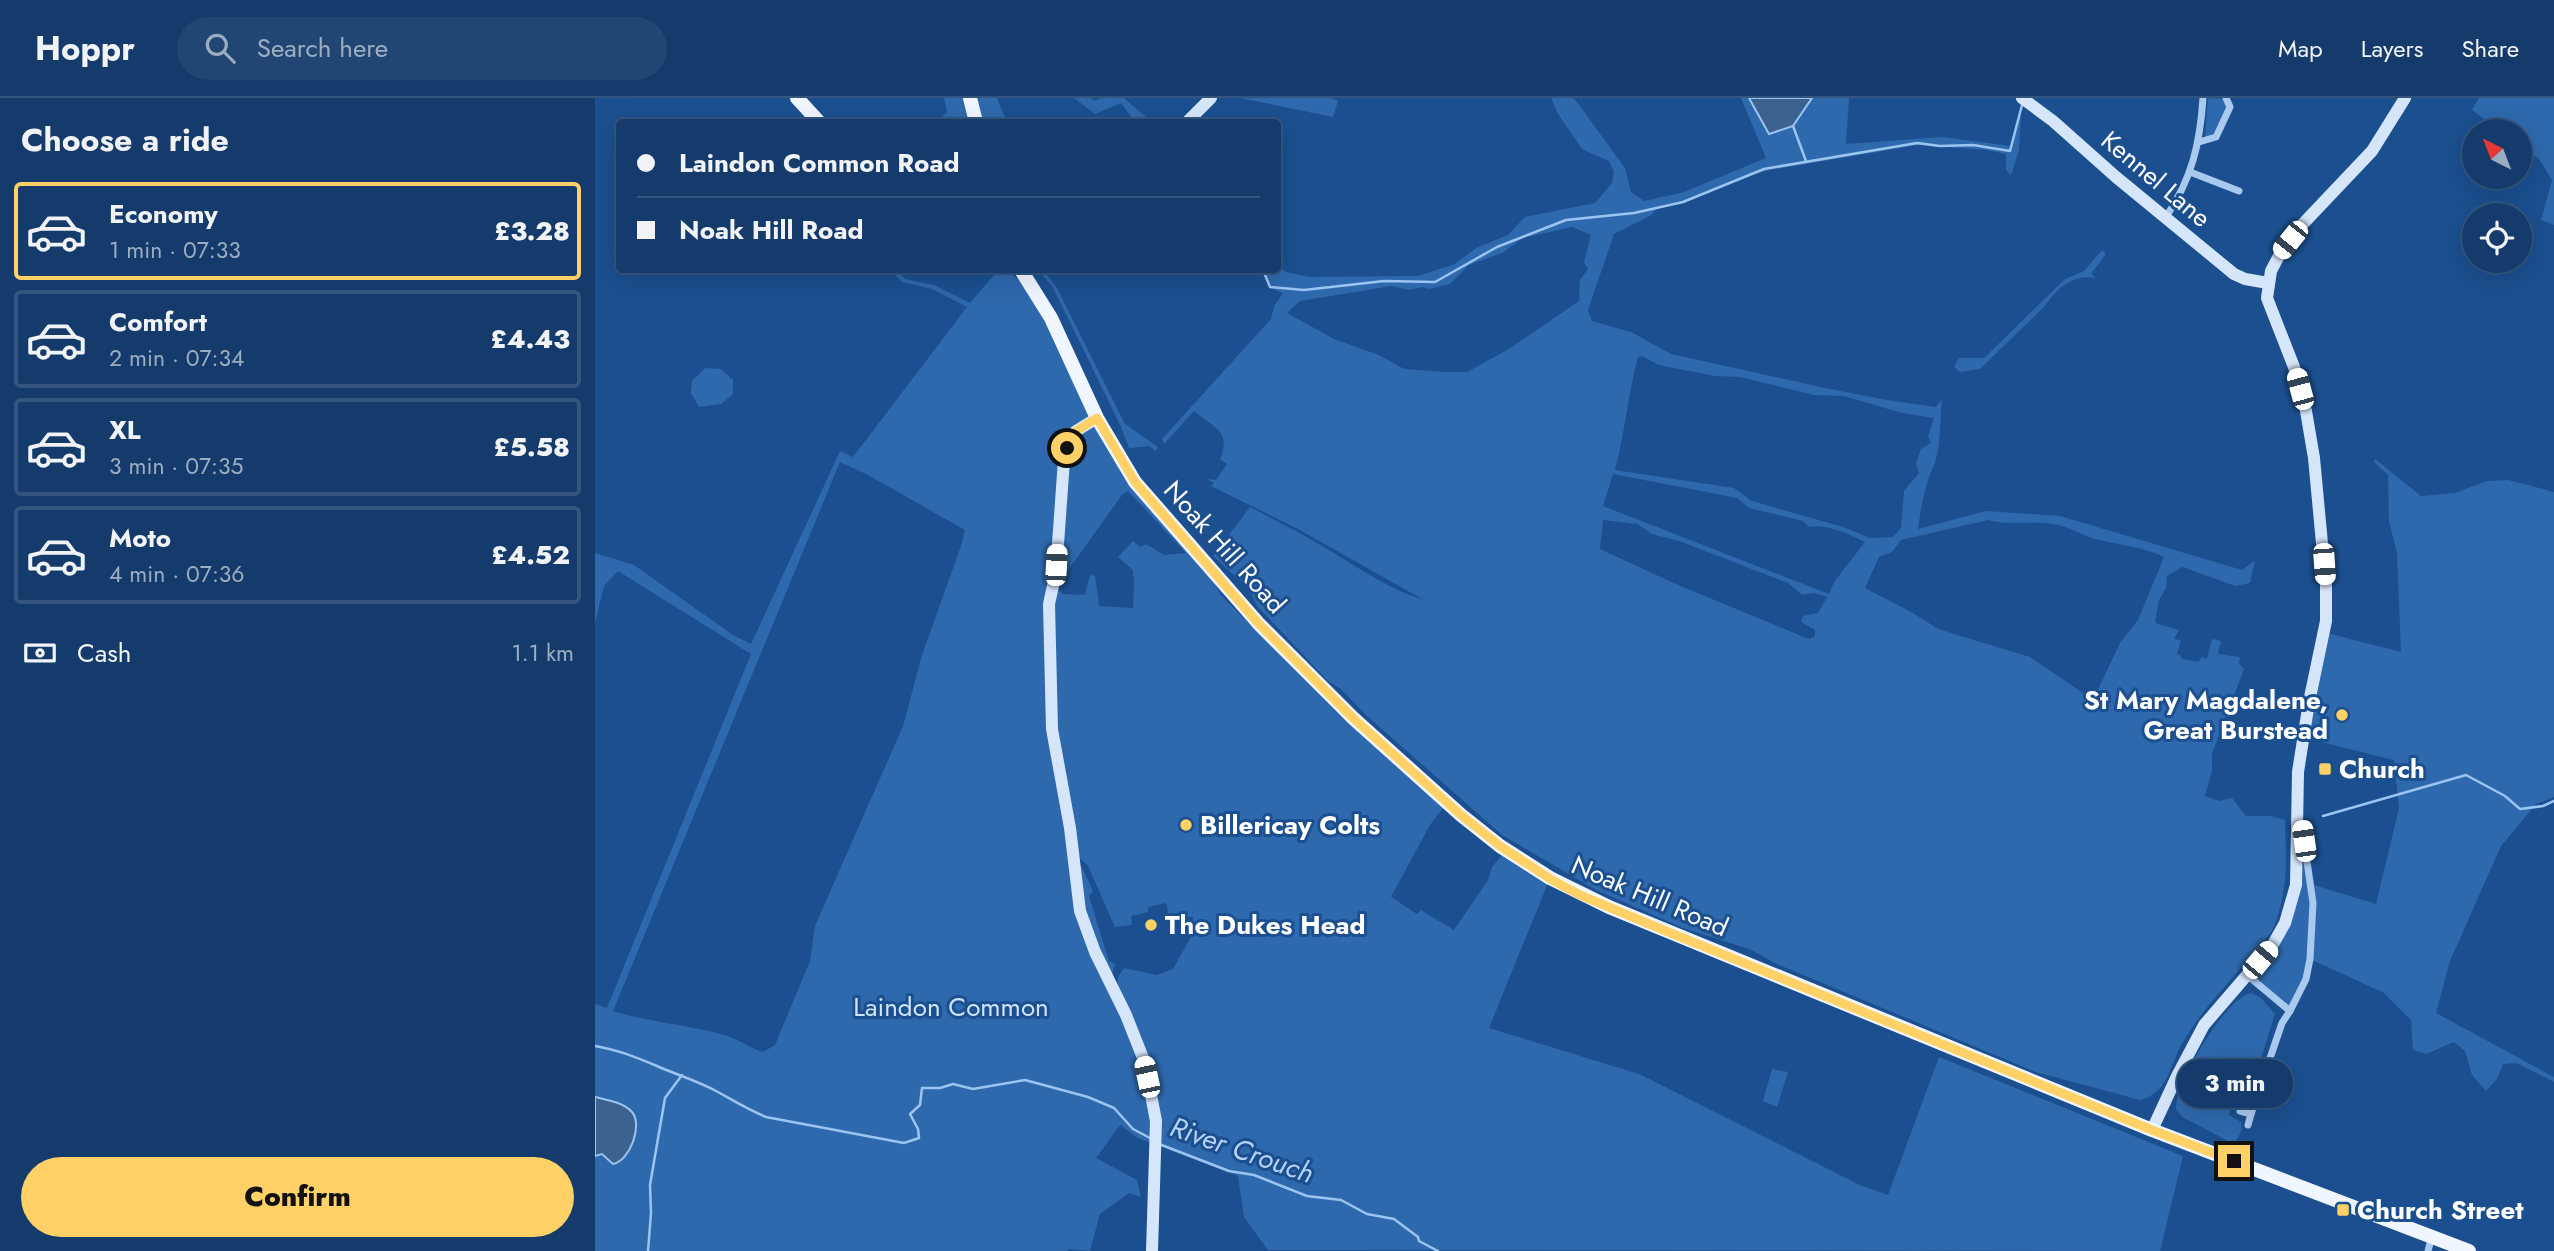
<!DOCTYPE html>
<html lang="en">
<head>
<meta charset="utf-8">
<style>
	body { margin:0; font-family:Jost,sans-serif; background:#214673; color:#f1f3f6; height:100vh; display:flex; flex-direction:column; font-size:26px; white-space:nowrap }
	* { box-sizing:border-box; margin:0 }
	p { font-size:23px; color:#9dadc1 }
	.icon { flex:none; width:38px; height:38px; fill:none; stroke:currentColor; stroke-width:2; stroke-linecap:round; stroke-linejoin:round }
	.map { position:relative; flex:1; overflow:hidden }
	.side { display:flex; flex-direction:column; background:#143b6b; width:595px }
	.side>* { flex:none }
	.hud { position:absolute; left:21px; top:21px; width:665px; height:154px; border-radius:7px; box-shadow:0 7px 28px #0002,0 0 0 2px #33557e; display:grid; align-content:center; height:154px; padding:0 21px; background:#143b6b }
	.needle { width:46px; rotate:318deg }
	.buttons { position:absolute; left:1867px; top:21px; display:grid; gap:14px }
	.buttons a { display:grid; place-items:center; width:70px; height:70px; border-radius:50%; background:#143b6b; box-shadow:0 7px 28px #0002,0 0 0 2px #33557e; font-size:35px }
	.end { position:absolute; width:32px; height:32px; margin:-16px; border:9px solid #ffd166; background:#111; box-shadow:0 0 0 4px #111 }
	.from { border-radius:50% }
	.bubble { position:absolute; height:49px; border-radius:24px; background:#143b6b; box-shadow:0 7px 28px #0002,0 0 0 2px #33557e; font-size:23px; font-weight:800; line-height:49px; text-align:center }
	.car { position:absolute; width:21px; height:42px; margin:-21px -10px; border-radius:9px; box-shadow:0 0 5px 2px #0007; background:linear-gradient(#fff 24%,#345 0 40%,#fff 0 76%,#345 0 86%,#fff 0) }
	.hud b { display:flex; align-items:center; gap:24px; height:66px; font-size:26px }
	.hud b+b { border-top:2px solid #33557e }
	.hud i { width:18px; height:18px; background:#f1f3f6 }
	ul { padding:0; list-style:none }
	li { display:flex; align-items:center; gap:21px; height:98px; margin:0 14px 10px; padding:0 7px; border:4px solid #33557e; border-radius:7px }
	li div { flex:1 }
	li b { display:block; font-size:26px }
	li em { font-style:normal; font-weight:800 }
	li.current { border-color:#ffd166 }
	li>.icon { width:63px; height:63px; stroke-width:1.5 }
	h2 { padding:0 21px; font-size:32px; line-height:84px }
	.pay { display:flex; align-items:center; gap:18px; height:77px; padding:0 21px; font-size:26px }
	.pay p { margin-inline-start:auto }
	.button { display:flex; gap:14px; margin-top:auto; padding:14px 21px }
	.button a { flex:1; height:80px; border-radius:42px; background:#ffd166; color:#111; font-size:28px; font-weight:800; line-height:80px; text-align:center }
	header { display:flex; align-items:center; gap:42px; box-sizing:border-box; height:98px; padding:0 35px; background:#143b6b; border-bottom:2px solid #33557e }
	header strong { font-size:33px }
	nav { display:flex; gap:38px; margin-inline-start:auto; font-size:24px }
	.search { width:490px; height:63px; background:#214673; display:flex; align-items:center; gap:18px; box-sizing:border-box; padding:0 24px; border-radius:38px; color:#9dadc1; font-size:26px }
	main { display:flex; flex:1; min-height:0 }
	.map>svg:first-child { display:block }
	.green { fill:#2e69ad; fill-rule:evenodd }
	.water { fill:#3c6290; stroke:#9cc4f0; stroke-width:2 }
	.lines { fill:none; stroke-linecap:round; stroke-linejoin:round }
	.stream { stroke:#9cc4f0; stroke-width:2.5 }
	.street { stroke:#a9c9ee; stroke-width:7 }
	.secondary { stroke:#d6e6fa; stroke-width:12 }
	.primary { stroke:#f0f6ff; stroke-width:14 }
	.route { stroke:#ffd166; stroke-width:9 }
	.poi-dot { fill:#ffd166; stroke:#1b4f8f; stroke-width:2.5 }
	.labels { text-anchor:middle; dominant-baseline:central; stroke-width:6; stroke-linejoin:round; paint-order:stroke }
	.street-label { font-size:26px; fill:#fff; stroke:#1b4f8f }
	.poi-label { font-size:26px; font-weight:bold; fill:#fff; stroke:#1b4f8f; text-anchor:start }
	.park-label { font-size:26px; fill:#cfe3fa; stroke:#1b4f8f }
	.water-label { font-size:28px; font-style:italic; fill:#b5d3f5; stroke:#1b4f8f }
</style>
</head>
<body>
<header>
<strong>Hoppr</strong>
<div class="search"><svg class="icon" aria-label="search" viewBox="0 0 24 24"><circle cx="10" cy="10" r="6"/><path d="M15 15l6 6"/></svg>Search here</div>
<nav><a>Map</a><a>Layers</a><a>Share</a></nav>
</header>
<main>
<section class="side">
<h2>Choose a ride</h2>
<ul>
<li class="current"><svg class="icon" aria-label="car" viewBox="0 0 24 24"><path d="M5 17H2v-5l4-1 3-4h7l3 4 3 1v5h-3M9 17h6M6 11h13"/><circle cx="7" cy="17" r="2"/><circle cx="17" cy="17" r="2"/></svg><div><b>Economy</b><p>1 min · 07:33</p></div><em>£3.28</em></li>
<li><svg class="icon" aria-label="car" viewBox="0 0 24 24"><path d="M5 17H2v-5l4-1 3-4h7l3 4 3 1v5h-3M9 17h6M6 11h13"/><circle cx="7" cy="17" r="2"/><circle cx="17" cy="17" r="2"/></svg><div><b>Comfort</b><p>2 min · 07:34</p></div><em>£4.43</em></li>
<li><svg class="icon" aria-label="car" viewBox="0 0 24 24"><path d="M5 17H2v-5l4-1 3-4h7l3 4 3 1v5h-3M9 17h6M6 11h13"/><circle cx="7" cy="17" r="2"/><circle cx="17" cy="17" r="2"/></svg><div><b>XL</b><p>3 min · 07:35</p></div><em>£5.58</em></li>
<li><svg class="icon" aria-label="car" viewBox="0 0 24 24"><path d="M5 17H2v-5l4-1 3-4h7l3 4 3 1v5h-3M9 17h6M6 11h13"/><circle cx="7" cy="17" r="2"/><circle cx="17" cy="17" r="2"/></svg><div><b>Moto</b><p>4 min · 07:36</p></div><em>£4.52</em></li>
</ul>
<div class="pay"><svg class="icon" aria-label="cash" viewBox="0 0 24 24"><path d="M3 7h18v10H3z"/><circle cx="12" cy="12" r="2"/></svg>Cash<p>1.1 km</p></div>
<div class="button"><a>Confirm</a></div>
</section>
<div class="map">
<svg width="1959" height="1153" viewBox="0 0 1959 1153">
	<rect width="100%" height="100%" fill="#1b4f8f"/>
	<g class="green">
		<path d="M 349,0 L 402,0 L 412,24 L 342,24 L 352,14 Z"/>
		<path d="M 479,0 L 495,0 L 499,3 L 506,0 L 529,0 L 557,24 L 540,24 L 526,5 L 500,16 Z"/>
		<path d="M 645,0 L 736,0 L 743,3 L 738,19 Z"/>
		<path d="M 956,0 L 979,0 L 1030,70 L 1036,94 L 1049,103 L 1089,94 L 1171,60 L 1146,0 L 1154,0 L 1157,7 L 1198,28 L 1217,0 L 1254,0 L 1251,46 L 1348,39 L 1416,48 L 1425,16 L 1426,17 L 1424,52 L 1416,77 L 1411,72 L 1411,56 L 1392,52 L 1323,47 L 1175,72 L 1151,78 L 1088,104 L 1064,109 L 1055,118 L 1019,136 L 993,212 L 997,223 L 1036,234 L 1076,256 L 1230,290 L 1292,302 L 1341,309 L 1347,301 C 1345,319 1346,352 1339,367 C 1330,386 1326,409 1323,431 L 1391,413 L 1465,418 L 1647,472 L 1660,462 L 1655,485 L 1640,488 L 1588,469 L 1572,478 L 1571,490 L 1564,502 L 1560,525 L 1584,532 L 1579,541 L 1586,542 L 1582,556 L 1585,557 L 1587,561 L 1604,564 L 1606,559 L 1612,561 L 1617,541 L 1626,543 L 1623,556 L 1645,559 L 1644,566 L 1649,571 L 1617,656 L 1617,673 L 1610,698 L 1624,703 L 1637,700 L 1651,718 L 1676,718 L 1690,722 C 1691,764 1694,793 1677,833 C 1648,871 1612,903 1588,944 C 1574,967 1575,994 1545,1002 L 1441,974 L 1182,866 L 1154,851 L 1088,830 L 1001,792 L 907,737 L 771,617 L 746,591 L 733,583 L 663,509 L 651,488 L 618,458 L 655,409 C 679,422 704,434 727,448 C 760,467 792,491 829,502 L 703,431 L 616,388 L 619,385 L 612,381 L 621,382 L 632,366 L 625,361 C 637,333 619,330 599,313 L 569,346 L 567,341 L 676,221 L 679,208 L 688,195 L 675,190 L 666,172 L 682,172 L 683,168 L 691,174 L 714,179 L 823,178 L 860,166 L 881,150 L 913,137 L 930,119 L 1000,105 L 1017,85 L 1019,74 L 1014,63 L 987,51 L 963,16 ZM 977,129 L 996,137 L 989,164 L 993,171 L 985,182 L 984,203 L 914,251 L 872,274 L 850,274 L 809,271 L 784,257 L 739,241 L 692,215 L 705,203 L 797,188 L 814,192 L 827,189 L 834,191 L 855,186 L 874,167 L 907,155 L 928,140 ZM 1047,258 L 1064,267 L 1120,278 L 1145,279 L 1219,297 L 1249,298 L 1307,315 L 1339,320 L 1333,338 L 1336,345 L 1326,351 L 1321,365 L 1324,375 L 1309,393 L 1306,430 L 1298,439 L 1275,440 L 1248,429 L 1157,403 L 1139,390 L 1020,372 C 1030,335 1033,296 1043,259 ZM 1018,376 L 1142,400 L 1154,410 L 1208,423 L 1214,429 C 1231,425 1254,436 1270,444 L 1239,484 L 1234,496 L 1008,408 ZM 1008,422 L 1042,426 L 1057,436 L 1087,444 L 1193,485 L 1207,497 L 1219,495 L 1232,499 L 1223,515 L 1208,518 L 1206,524 L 1220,532 L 1220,538 L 1214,541 L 1083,487 L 1005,451 ZM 1393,422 C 1415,428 1436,422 1458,426 C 1473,428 1486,437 1500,441 C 1524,447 1546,448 1569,459 L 1543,522 L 1525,545 L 1498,602 L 1435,559 L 1343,531 L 1318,515 L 1270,490 L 1284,459 L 1297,454 L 1306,442 Z"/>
		<path d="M 1613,0 L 1629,1 L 1632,7 L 1617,38 L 1610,40 Z"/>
		<path d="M 1884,0 L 1959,0 L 1959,127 L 1946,122 L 1957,82 L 1944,61 L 1925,47 L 1925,33 L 1906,33 L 1877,12 Z"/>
		<path d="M 1507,152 L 1511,156 L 1496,176 L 1501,180 C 1478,176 1462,190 1450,208 L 1385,271 L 1365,274 L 1359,269 L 1364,260 L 1389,260 L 1470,181 L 1489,173 Z"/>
		<path d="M 296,172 L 302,172 L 310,181 L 339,187 L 375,205 L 403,172 L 416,176 L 438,193 L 502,320 L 614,476 L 626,497 L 740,613 L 848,710 L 835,727 L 796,799 L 822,816 L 826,812 L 859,832 L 893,782 L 897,769 L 911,752 L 955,780 L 894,930 L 1044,976 L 1265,1087 L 1293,1097 L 1344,959 L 1588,1058 L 1565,1153 L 673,1152 L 649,1119 L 643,1078 L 543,1040 L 525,1027 L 501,1060 L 542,1082 L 546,1099 L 534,1095 L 505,1116 L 495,1153 L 473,1151 L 473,1153 L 0,1153 L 0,906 L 12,910 L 156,556 L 23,473 L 9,488 L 0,525 L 0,455 L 39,467 L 138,537 L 156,546 L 245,353 L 258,359 L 372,209 L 337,191 L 307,184 ZM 245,364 L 273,377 L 370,432 L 366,448 L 327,557 L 308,628 L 220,828 L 215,863 L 180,947 L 168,954 C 154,950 144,941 129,937 C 93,927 54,924 18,913 ZM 533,393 L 591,455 L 569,457 L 551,446 L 545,449 L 538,443 L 523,459 L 538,472 L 539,487 L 538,510 L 504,508 L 500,478 L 495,477 L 490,497 L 468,496 L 461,489 L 527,397 ZM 479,754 L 493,768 L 520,829 L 537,827 L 536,818 L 553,814 L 553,809 L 571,805 L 574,818 L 598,819 L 597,837 L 578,871 L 562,877 L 529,870 L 523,879 L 522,895 L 515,884 L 520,866 L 514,863 L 494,798 L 498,793 L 487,769 L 481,765 Z"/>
		<path d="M 443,172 L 448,172 L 463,192 L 530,326 L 563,349 L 561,353 L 554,348 L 534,350 L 526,329 L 468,210 L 457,188 Z"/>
		<path d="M 110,270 L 126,271 L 138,282 L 138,296 L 126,306 L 104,309 L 96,295 L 97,283 Z"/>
		<path d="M 1780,361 L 1826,398 L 1860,395 L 1892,383 L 1913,382 L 1959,394 L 1959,699 L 1941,706 L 1906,748 L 1855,863 L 1841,915 L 1959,979 L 1959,984 L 1921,965 L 1908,966 L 1902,981 L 1891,993 L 1877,977 L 1870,953 L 1859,944 L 1831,956 L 1818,952 L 1816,922 L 1789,895 L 1715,861 L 1711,881 L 1695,913 L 1652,877 L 1690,825 L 1708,727 L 1719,787 L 1781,806 L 1804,710 L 1799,662 L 1714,641 L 1729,549 L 1728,534 L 1806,554 L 1802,455 L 1794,424 L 1793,377 L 1779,364 Z"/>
		<path d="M 1657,895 L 1666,900 L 1680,916 L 1654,999 L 1638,1003 L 1634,1017 L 1646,1024 L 1647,1032 L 1639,1046 L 1589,1020 L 1581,1012 C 1579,987 1631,898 1657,895 Z"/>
		<path d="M 1177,971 L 1193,974 L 1182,1009 L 1168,1003 Z"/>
	</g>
	<g class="water">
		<path d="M 1154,0 L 1217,0 L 1198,28 L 1174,36 Z"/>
		<path d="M 0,999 C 12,1002 28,1004 37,1014 C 48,1027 35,1063 18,1066 L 7,1056 L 0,1058 Z"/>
	</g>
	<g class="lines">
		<g class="stream">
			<path d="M 1198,28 L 1211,63"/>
			<path d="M 668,172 L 675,189 L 709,192 L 789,183 L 840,184 L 902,149 L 971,122 L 1039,115 L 1088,104 L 1169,71 L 1322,45 L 1345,48 L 1378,47 L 1415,53 L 1427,7"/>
			<path d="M 1728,718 L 1871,677 L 1910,698 L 1925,711 L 1948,708 L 1959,703"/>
			<path d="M 0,948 C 26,953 38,958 62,968 C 82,977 103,983 123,994 C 139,1003 154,1012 171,1019 L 309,1045 L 324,1040 L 323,1031 L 315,1016 L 325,1007 L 327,990 L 345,990 L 358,986 L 378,991 L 430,982 L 493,999 L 519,1010 L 538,1031 L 555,1040"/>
			<path d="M 564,1046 L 634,1073 L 659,1077 L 712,1098 L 746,1102 L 772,1116 L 799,1121 L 823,1139 L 824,1143 L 843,1153"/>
			<path d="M 53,1153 L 56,1115 L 55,1087 L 70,1000 L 87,977"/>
		</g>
		<g class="street">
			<path d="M 1604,44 L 1621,39 L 1635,9 L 1631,0"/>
			<path d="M 1595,74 L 1644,93"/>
			<path d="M 1571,119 C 1597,80 1605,46 1608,0"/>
			<path d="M 1652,877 L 1695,913 L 1687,925 L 1656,1016"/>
			<path d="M 1695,913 L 1711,881 L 1715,861 L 1718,805 L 1707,729"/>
			<path d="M 1645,1013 L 1656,1016 L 1653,1027"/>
			<path d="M 1833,1153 L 1837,1138"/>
		</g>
		<g class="secondary">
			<path d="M 1427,0 L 1458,23 L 1521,79 L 1639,176 L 1650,181 L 1673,185"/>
			<path d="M 592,24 L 616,0"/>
			<path d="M 502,320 L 481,333 L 475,340 L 469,362 L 461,474 L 454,506 L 457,631 L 475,730 L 485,813 L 500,854 L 531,917 L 548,960 L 556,997 L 561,1023 L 557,1153"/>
			<path d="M 1557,1032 L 1582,978 L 1609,927 L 1677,848 L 1690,825 L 1701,787 L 1703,674 L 1714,604 L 1731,523 L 1731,488 L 1719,360 L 1711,313 L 1699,269 L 1672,200 L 1676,173 L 1686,154 L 1704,130 L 1777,53 L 1810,0"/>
		</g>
		<g class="primary">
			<path d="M 202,0 L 224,24"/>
			<path d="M 375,0 L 381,24"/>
			<path d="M 426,172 L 456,220 L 502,320 L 540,384 L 664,526 L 758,620 L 866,717 L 905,748 L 955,780 L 1014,809 L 1557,1032 L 1874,1153"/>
		</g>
	</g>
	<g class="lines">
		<path class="route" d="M 472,350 L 481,333 L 502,320 L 540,384 L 664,526 L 758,620 L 866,717 L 905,748 L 957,782 L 985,797 L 1066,831 L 1557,1032 L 1639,1063"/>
	</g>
	<g class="poi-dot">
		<circle cx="1747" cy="617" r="7"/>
		<rect x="1723" y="664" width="14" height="14" rx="3.5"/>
		<circle cx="591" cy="727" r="7"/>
		<circle cx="556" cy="827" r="7"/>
		<rect x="1741" y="1105" width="14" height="14" rx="3.5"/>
	</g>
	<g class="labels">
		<g class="street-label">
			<text transform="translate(1561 81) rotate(40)">Kennel Lane</text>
			<text transform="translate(630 449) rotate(48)">Noak Hill Road</text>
			<text transform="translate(1055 798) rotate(23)">Noak Hill Road</text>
		</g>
		<g class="poi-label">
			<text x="1733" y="602" text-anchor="end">St Mary Magdalene,<tspan x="1733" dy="30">Great Burstead</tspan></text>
			<text x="1744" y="671">Church</text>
			<text x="605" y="727">Billericay Colts</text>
			<text x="570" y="827">The Dukes Head</text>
			<text x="1762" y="1112">Church Street</text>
		</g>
		<g class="park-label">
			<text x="356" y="909">Laindon Common</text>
		</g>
		<g class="water-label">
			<text transform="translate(647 1052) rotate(19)">River Crouch</text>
		</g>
	</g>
</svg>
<div class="buttons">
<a><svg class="needle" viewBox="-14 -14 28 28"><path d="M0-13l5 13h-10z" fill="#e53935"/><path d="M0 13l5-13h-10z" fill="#9dadc1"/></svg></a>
<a><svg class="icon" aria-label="locate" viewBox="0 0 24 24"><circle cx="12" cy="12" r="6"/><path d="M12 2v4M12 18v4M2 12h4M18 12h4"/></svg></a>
</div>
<i class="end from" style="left:472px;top:350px"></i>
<i class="end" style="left:1639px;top:1063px"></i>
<div class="bubble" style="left:1582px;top:961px;width:116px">3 min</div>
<i class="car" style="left:1695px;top:142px;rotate:219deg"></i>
<i class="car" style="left:1705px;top:291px;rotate:345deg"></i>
<i class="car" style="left:1729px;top:466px;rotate:176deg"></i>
<i class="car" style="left:461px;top:467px;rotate:3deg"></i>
<i class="car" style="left:1709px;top:743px;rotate:352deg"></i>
<i class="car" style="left:1665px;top:862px;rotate:40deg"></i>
<i class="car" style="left:552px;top:979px;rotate:348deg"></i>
<div class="hud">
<b><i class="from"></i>Laindon Common Road</b>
<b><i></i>Noak Hill Road</b>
</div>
</div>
</main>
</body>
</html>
